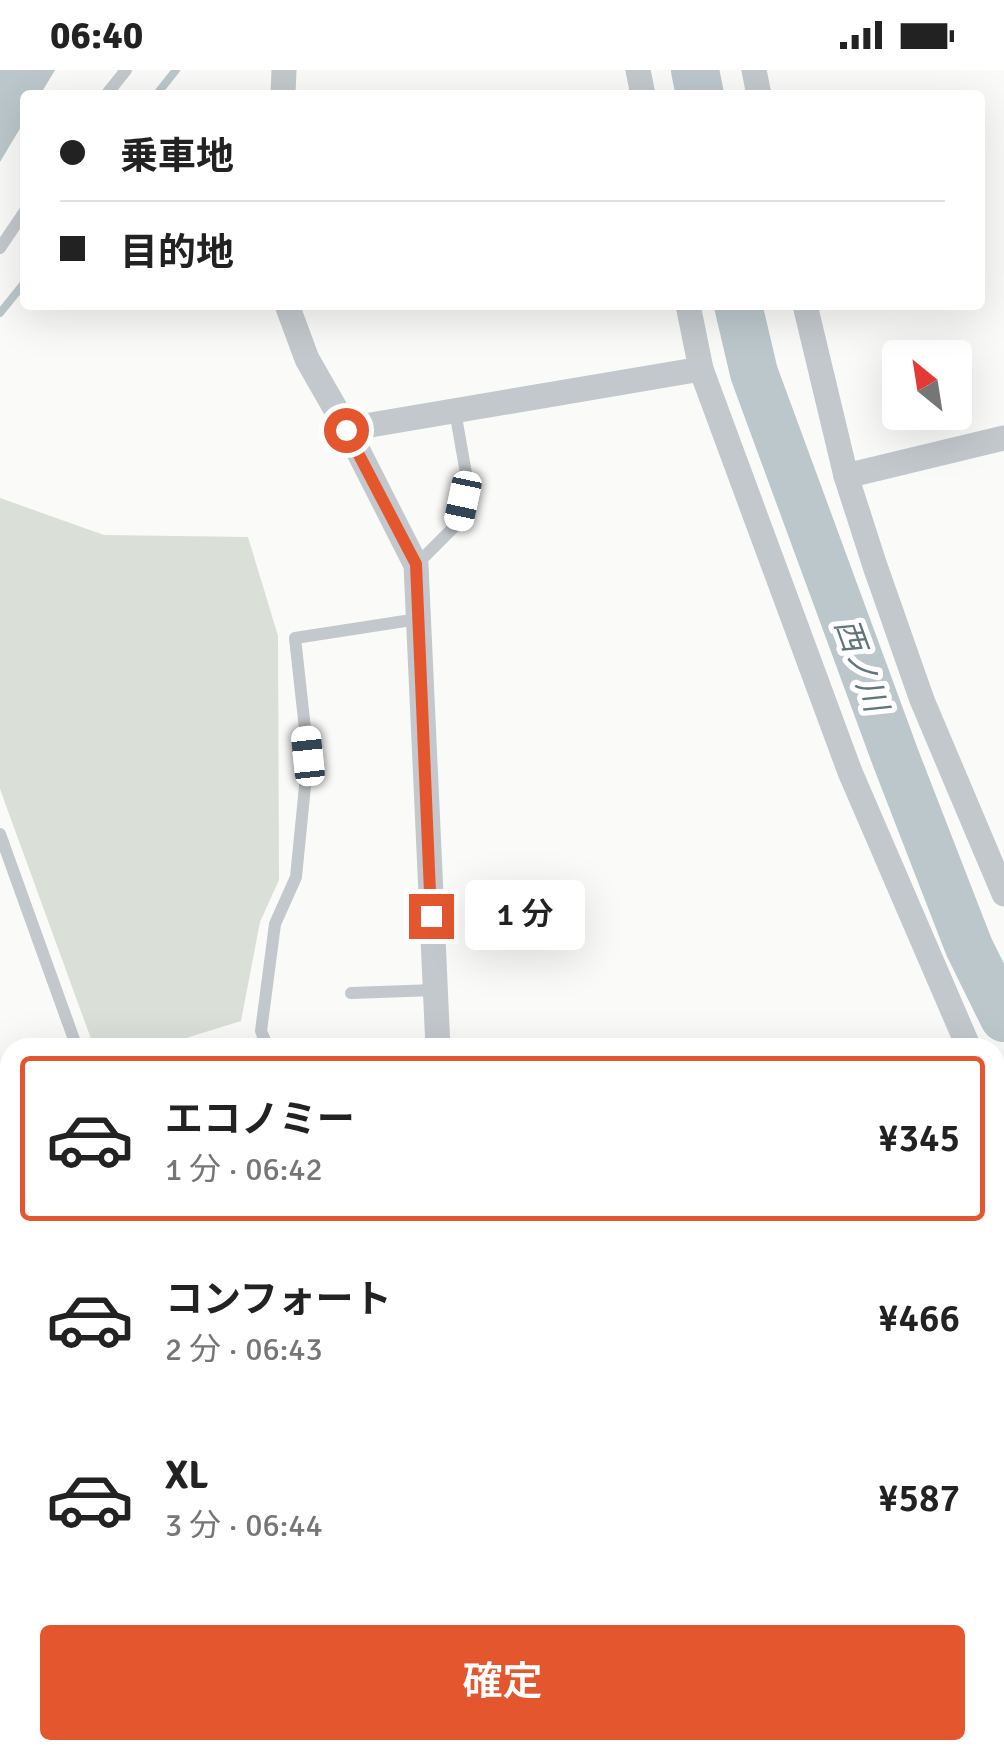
<!DOCTYPE html>
<html lang="ja">
<head>
<meta charset="utf-8">
<style>
	body { margin:0; font-family:Signika,"Noto Sans JP",sans-serif; background:#f6f6f6; color:#222; height:100vh; display:flex; flex-direction:column; font-size:38px; white-space:nowrap }
	* { box-sizing:border-box; margin:0 }
	p { font-size:32px; color:#767676 }
	.icon { flex:none; width:55px; height:55px; fill:none; stroke:currentColor; stroke-width:2; stroke-linecap:round; stroke-linejoin:round }
	.map { position:relative; flex:1; overflow:hidden }
	.sheet { position:absolute; left:0px; top:968px; width:1005px; height:722px; display:flex; flex-direction:column; background:#fff; border-radius:30px 30px 0 0; box-shadow:0 10px 40px #0002 }
	.sheet>* { flex:none }
	.hud { position:absolute; left:20px; top:20px; width:965px; height:220px; border-radius:10px; box-shadow:0 10px 40px #0002; display:grid; align-content:center; height:220px; padding:0 40px; background:#fff }
	.needle { width:65px; rotate:330deg }
	.controls { position:absolute; left:882px; top:270px; display:grid; gap:20px }
	.controls a { display:grid; place-items:center; width:90px; height:90px; border-radius:10px; background:#fff; box-shadow:0 10px 40px #0002; font-size:50px }
	.end { position:absolute; width:45px; height:45px; margin:-22px; border:12px solid #e4572e; background:#fff; box-shadow:0 0 0 5px #fff }
	.from { border-radius:50% }
	.bubble { position:absolute; height:70px; border-radius:10px; background:#fff; box-shadow:0 10px 40px #0002; font-size:32px; font-weight:600; line-height:70px; text-align:center }
	.car { position:absolute; width:30px; height:60px; margin:-30px -15px; border-radius:12px; box-shadow:0 0 8px 2px #0007; background:linear-gradient(#fff 24%,#345 0 40%,#fff 0 76%,#345 0 86%,#fff 0) }
	.hud b { display:flex; align-items:center; gap:35px; height:95px; font-size:38px }
	.hud b+b { border-top:2px solid #e0e0e0 }
	.hud i { width:25px; height:25px; background:#222 }
	ul { padding:18px 0 0; list-style:none }
	li { display:flex; align-items:center; gap:30px; height:165px; margin:0 20px 15px; padding:0 20px; border:5px solid transparent; border-radius:10px }
	li div { flex:1 }
	li b { display:block; font-size:38px }
	li em { font-style:normal; font-weight:600 }
	li.active { border-color:#e4572e }
	li>.icon { width:90px; height:90px; stroke-width:1.5 }
	.primary-button { display:flex; gap:20px; margin-top:auto; padding:20px 40px }
	.primary-button a { flex:1; height:115px; border-radius:10px; background:#e4572e; color:#fff; font-size:40px; font-weight:600; line-height:115px; text-align:center }
	.status { display:flex; justify-content:space-between; align-items:center; height:70px; padding:0 50px; background:#fff; direction:ltr }
	.status svg { height:28px; fill:currentColor }
	.map>svg:first-child { display:block }
	.green { fill:#dadfd7 }
	.water { fill:#bbc7cb }
	.lines { fill:none; stroke-linecap:round; stroke-linejoin:round }
	.stream { stroke:#bbc7cb; stroke-width:8 }
	.river { stroke:#bbc7cb; stroke-width:48 }
	.lane { stroke:#c3c8cc; stroke-width:12 }
	.street { stroke:#c3c8cc; stroke-width:25 }
	.route { stroke:#e4572e; stroke-width:12 }
	.labels { text-anchor:middle; dominant-baseline:central; stroke-width:10; stroke-linejoin:round; paint-order:stroke }
	.water-label { font-size:32px; font-style:italic; fill:#60757c; stroke:#fff }
</style>
</head>
<body>
<div class="status"><b>06:40</b><svg viewBox="0 0 49 12"><path d="M0 12V9h3v3zM5 12V6h3v6zM10 12V3h3v9zM15 12V0h3v12zM26 1h20v11H26zM47 4h2v5h-2z"/></svg></div>
<div class="map">
<svg width="1004" height="1689" viewBox="0 0 1004 1689">
	<rect width="100%" height="100%" fill="#fafaf8"/>
	<path class="green" d="M 0,428 L 104,465 L 248,467 L 278,566 L 279,810 L 260,852 L 241,951 L 157,977 L 94,977 L 0,719 Z"/>
	<path class="water" d="M 0,0 L 55,0 L 40,25 L 25,25 L 25,50 L 0,92 Z"/>
	<g class="lines">
		<g class="stream">
			<path d="M 156,25 L 176,0"/>
			<path d="M 0,243 L 25,212"/>
		</g>
		<g class="river">
			<path d="M 695,0 L 700,25"/>
			<path d="M 738,235 L 754,303 L 896,689 L 969,877 L 1004,948"/>
		</g>
		<g class="lane">
			<path d="M 106,25 L 126,0"/>
			<path d="M 0,178 L 25,141"/>
			<path d="M 416,495 L 458,453 L 467,409 L 455,341"/>
			<path d="M 0,764 L 76,975 L 72,978"/>
			<path d="M 351,923 L 435,920"/>
			<path d="M 268,978 L 261,961 L 275,854 L 296,807 L 308,686 L 295,568 L 418,549"/>
			<path d="M 0,1023 L 10,1017"/>
			<path d="M 0,1046 L 10,1069"/>
		</g>
		<g class="street">
			<path d="M 638,0 L 643,25"/>
			<path d="M 754,0 L 759,25"/>
			<path d="M 283,25 L 284,0"/>
			<path d="M 287,235 L 307,289 L 347,359 L 416,495 L 438,978"/>
			<path d="M 688,235 L 701,299 L 850,702 L 969,978"/>
			<path d="M 805,235 L 846,406 L 875,496 L 922,630 L 1004,824"/>
			<path d="M 347,359 L 701,299"/>
			<path d="M 846,406 L 1004,368"/>
			<path d="M 995,1037 L 1004,1055"/>
			<path d="M 0,1182 L 10,1179"/>
			<path d="M 544,1680 L 546,1689"/>
			<path d="M 912,1680 L 923,1685 L 926,1689"/>
		</g>
	</g>
	<g class="lines">
		<path class="route" d="M 346,360 L 416,494 L 431,846"/>
	</g>
	<g class="labels">
		<g class="water-label">
			<text transform="translate(861 595) rotate(70)">西ノ川</text>
		</g>
	</g>
</svg>
<div class="controls">
<a><svg class="needle" viewBox="-14 -14 28 28"><path d="M0-13l5 13h-10z" fill="#e53935"/><path d="M0 13l5-13h-10z" fill="#767676"/></svg></a>
</div>
<i class="end from" style="left:346px;top:360px"></i>
<i class="end" style="left:431px;top:846px"></i>
<div class="bubble" style="left:465px;top:810px;width:120px">1 分</div>
<i class="car" style="left:463px;top:431px;rotate:192deg"></i>
<i class="car" style="left:308px;top:686px;rotate:354deg"></i>
<div class="hud">
<b><i class="from"></i>乗車地</b>
<b><i></i>目的地</b>
</div>
<section class="sheet">
<ul>
<li class="active"><svg class="icon" aria-label="car" viewBox="0 0 24 24"><path d="M5 17H2v-5l4-1 3-4h7l3 4 3 1v5h-3M9 17h6M6 11h13"/><circle cx="7" cy="17" r="2"/><circle cx="17" cy="17" r="2"/></svg><div><b>エコノミー</b><p>1 分 · 06:42</p></div><em>¥345</em></li>
<li><svg class="icon" aria-label="car" viewBox="0 0 24 24"><path d="M5 17H2v-5l4-1 3-4h7l3 4 3 1v5h-3M9 17h6M6 11h13"/><circle cx="7" cy="17" r="2"/><circle cx="17" cy="17" r="2"/></svg><div><b>コンフォート</b><p>2 分 · 06:43</p></div><em>¥466</em></li>
<li><svg class="icon" aria-label="car" viewBox="0 0 24 24"><path d="M5 17H2v-5l4-1 3-4h7l3 4 3 1v5h-3M9 17h6M6 11h13"/><circle cx="7" cy="17" r="2"/><circle cx="17" cy="17" r="2"/></svg><div><b>XL</b><p>3 分 · 06:44</p></div><em>¥587</em></li>
</ul>
<div class="primary-button"><a>確定</a></div>
</section>
</div>
</body>
</html>
